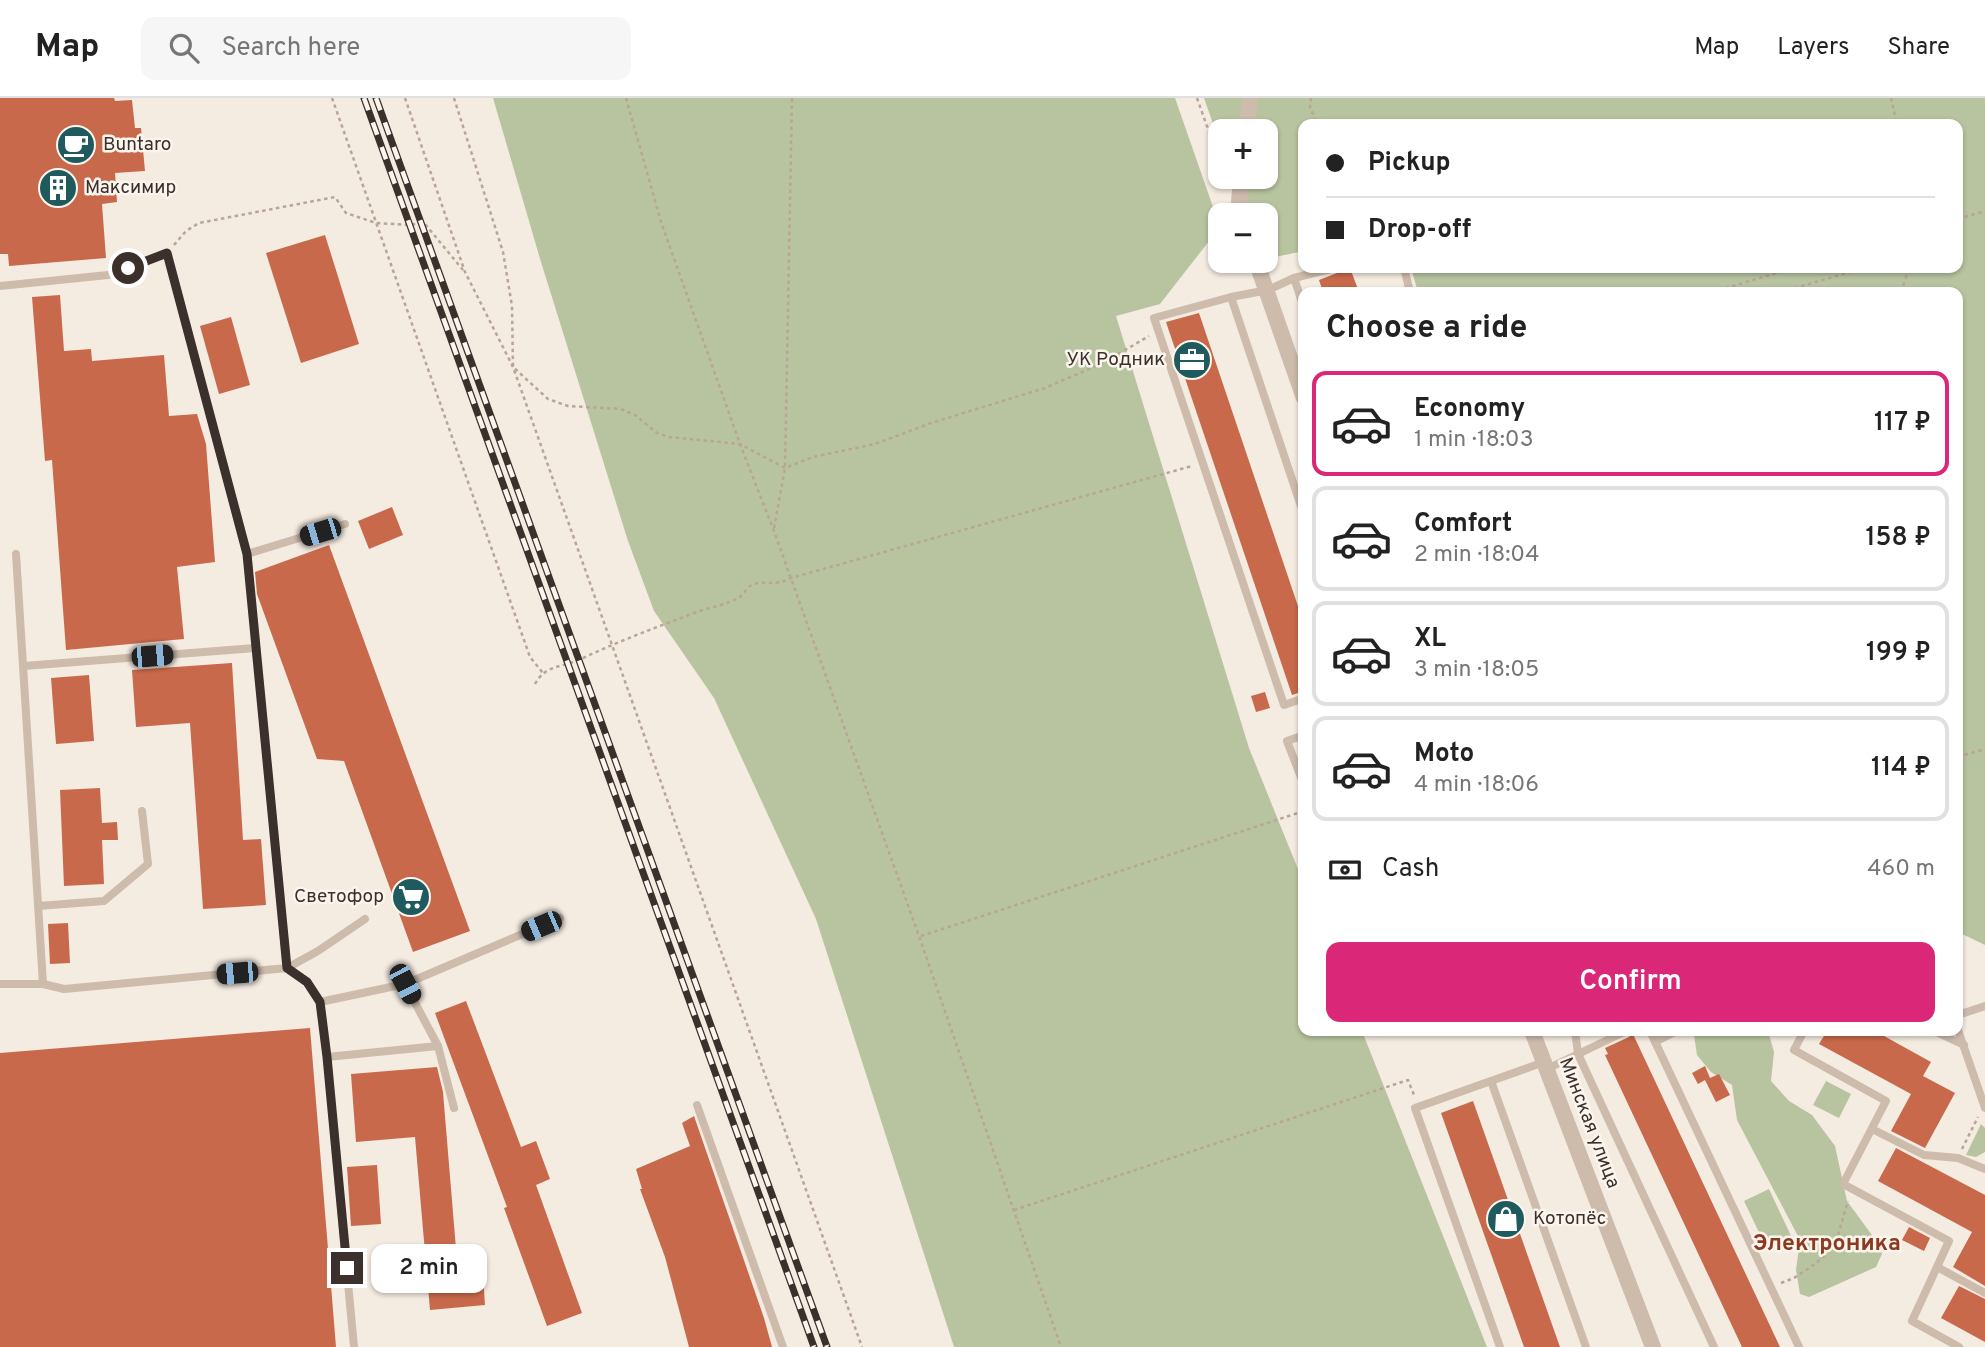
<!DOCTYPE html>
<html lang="en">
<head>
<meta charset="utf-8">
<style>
	body { margin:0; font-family:Overpass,sans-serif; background:#f6f6f6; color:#222; height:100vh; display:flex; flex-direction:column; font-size:26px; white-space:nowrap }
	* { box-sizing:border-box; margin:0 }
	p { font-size:23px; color:#767676 }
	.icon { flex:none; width:38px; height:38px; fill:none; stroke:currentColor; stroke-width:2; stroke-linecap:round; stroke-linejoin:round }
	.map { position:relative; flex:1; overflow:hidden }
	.panel { position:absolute; left:1298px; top:189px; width:665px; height:749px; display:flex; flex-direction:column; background:#fff; border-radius:14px; box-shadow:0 2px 5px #0004 }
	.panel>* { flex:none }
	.hud { position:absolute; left:1298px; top:21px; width:665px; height:154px; border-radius:14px; box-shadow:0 2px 5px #0004; display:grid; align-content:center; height:154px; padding:0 28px; background:#fff }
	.fabs { position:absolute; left:1208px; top:21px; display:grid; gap:14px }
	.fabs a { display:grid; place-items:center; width:70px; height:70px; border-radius:14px; background:#fff; box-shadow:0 2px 5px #0004; font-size:35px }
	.end { position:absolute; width:32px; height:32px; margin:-16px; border:9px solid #3b302b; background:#fff; box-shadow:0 0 0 4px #fff }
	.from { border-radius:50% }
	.bubble { position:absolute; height:49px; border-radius:14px; background:#fff; box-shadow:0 2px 5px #0004; font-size:23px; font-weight:600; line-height:49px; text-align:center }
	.car { position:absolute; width:21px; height:42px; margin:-21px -10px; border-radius:9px; box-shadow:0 0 5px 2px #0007; background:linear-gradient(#222 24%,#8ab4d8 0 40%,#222 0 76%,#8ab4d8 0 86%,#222 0) }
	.hud b { display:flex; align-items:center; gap:24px; height:66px; font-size:26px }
	.hud b+b { border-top:2px solid #e0e0e0 }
	.hud i { width:18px; height:18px; background:#222 }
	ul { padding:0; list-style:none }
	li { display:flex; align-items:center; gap:21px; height:105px; margin:0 14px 10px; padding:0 14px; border:4px solid #e0e0e0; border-radius:14px }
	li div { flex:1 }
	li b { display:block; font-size:26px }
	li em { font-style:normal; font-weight:600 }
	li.on { border-color:#db2777 }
	li>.icon { width:63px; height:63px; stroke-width:1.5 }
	h2 { padding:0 28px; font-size:32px; line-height:84px }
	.pay { display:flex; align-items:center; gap:18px; height:77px; padding:0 28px; font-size:26px }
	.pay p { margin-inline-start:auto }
	.button { display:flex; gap:14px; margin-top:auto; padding:14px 28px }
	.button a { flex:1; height:80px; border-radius:14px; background:#db2777; color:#fff; font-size:28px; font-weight:600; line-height:80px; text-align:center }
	header { display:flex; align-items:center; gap:42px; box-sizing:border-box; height:98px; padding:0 35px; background:#fff; border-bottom:2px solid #e0e0e0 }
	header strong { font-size:33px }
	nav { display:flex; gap:38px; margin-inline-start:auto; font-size:24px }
	.search { width:490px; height:63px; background:#f6f6f6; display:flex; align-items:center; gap:18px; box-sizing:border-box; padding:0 24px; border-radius:14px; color:#767676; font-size:26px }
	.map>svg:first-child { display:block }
	.green { fill:#b8c4a0 }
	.building { fill:#c8694b }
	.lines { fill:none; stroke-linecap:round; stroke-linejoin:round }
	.path { stroke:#b9a596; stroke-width:2.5; stroke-dasharray:3.5 3.5; stroke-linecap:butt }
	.service { stroke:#cdbbac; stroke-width:8 }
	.minor { stroke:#cdbbac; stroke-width:16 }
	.rail-casing { stroke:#3b302b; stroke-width:7 }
	.rail { stroke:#fbf5ee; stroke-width:4.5; stroke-dasharray:13; stroke-linecap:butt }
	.route { stroke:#3b302b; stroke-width:9 }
	.labels { text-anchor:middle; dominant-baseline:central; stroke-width:5; stroke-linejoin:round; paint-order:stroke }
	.poi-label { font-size:19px; fill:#3b302b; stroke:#fbf5ee; text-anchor:start }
	.street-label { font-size:19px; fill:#3b302b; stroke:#fbf5ee }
	.quarter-label { font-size:23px; font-weight:bold; fill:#8c3b22; stroke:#fbf5ee }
</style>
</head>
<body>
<header>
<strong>Map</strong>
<div class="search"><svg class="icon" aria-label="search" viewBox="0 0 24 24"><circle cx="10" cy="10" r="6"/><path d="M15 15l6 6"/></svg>Search here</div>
<nav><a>Map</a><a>Layers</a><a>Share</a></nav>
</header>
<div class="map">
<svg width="1985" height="1249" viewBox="0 0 1985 1249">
	<rect width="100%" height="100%" fill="#f4ebe1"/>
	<g class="green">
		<path d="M 493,0 L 1175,0 L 1220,129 L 1160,206 L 1116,218 L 1249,650 L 1304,786 L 1304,933 L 1362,933 L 1487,1249 L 954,1249 L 816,821 L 714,600 L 654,513 L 628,443 L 541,164 Z"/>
		<path d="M 1204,0 L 1985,0 L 1985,847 L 1958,834 L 1958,194 L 1418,194 L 1411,170 L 1958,170 L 1958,26 L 1304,26 L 1304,153 L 1265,161 L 1265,117 L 1245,117 L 1231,79 L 1265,79 L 1265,33 L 1220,33 L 1220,46 Z"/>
		<path d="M 1699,933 L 1768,933 L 1774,954 L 1771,983 L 1789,1003 L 1812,1017 L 1835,1048 L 1847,1103 L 1877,1144 L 1882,1156 L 1876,1169 L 1809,1199 L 1800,1196 L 1796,1172 L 1800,1142 L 1737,1022 L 1732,987 L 1711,974 L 1697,957 L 1694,937 Z"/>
		<path d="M 1826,983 L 1851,996 L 1839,1020 L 1813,1007 Z"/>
		<path d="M 1981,1026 L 1985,1030 L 1985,1054 L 1976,1059 L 1966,1057 Z"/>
		<path d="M 1769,1091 L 1792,1140 L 1767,1151 L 1744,1103 Z"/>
	</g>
	<g class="building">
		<path d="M 0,0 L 114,0 L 115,3 L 132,2 L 135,30 L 141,30 L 145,73 L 115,75 L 117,104 L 102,106 L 106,160 L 9,168 L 8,156 L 0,156 Z"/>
		<path d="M 325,137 L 359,246 L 301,265 L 266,155 Z"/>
		<path d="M 1350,170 L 1359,194 L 1323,194 L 1319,182 Z"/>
		<path d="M 60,197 L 64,253 L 91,251 L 92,263 L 164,257 L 169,318 L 197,316 L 206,346 L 215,464 L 177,469 L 184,541 L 66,552 L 52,362 L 45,363 L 32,199 Z"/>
		<path d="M 1199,215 L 1304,526 L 1304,593 L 1292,597 L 1166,224 Z"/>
		<path d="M 231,219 L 250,287 L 219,296 L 200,228 Z"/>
		<path d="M 392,409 L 403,437 L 369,451 L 358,423 Z"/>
		<path d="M 329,447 L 470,833 L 413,854 L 344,663 L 317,661 L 257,496 L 255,474 Z"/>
		<path d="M 232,565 L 243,742 L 261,741 L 266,807 L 203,811 L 190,625 L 136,629 L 132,572 Z"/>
		<path d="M 89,577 L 94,643 L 56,646 L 51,580 Z"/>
		<path d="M 1265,594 L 1270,610 L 1256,614 L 1251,598 Z"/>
		<path d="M 100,690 L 102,725 L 117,724 L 118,742 L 102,742 L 104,786 L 64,788 L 60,692 Z"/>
		<path d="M 68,825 L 70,865 L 50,866 L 48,826 Z"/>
		<path d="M 466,903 L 521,1049 L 536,1043 L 550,1081 L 536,1087 L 582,1215 L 547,1228 L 504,1110 L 507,1109 L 435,915 Z"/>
		<path d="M 310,930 L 336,1249 L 0,1249 L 0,955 Z"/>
		<path d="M 1827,933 L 1875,933 L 1931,964 L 1923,978 L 1955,995 L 1925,1050 L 1891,1033 L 1911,996 L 1819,946 Z"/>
		<path d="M 1632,934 L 1780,1249 L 1742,1249 L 1605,957 L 1608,956 L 1605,950 L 1629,939 Z"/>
		<path d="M 1705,968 L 1710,980 L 1719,976 L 1730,997 L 1716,1004 L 1705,982 L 1698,986 L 1692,975 Z"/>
		<path d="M 437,969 L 443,994 L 456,1151 L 481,1149 L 485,1207 L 430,1212 L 415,1039 L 356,1044 L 351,976 Z"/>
		<path d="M 1473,1003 L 1560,1249 L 1524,1249 L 1441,1015 Z"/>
		<path d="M 694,1018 L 764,1220 L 772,1249 L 689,1249 L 665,1159 L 640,1091 L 642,1091 L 636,1071 L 690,1048 L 682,1025 Z"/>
		<path d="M 1896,1050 L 1985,1097 L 1985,1188 L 1953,1169 L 1972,1134 L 1878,1083 Z"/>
		<path d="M 377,1067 L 381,1126 L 351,1128 L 347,1069 Z"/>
		<path d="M 1909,1129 L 1930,1140 L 1924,1153 L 1902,1142 Z"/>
		<path d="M 1959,1188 L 1985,1201 L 1985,1244 L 1941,1220 Z"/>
	</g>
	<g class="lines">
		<g class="path">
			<path d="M 332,0 L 530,559 L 543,575"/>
			<path d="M 405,0 L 465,174 L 513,269 L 862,1249"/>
			<path d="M 454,0 L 503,154 L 512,208 L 513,269 L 548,301 L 568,308 L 621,311 L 635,317 L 657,335 L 669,339 L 740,346 L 785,370 L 813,359 L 875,346 L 931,325 L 1045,290 L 1103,265 L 1149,238"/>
			<path d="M 626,0 L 661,124 L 740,346 L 774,433 L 919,838 L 1061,1249"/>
			<path d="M 1197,0 L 1220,65"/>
			<path d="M 1311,0 L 1310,9 L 1317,26"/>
			<path d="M 1891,0 L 1897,26"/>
			<path d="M 1958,121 L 1985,113"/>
			<path d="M 174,147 L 186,133 L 199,125 L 335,99 L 346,115 L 376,125 L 410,127 L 421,125 L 425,126 L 463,172"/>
			<path d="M 1712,194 L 1794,170"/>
			<path d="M 1781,194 L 1864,170"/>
			<path d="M 1901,194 L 1909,170"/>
			<path d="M 774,430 L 785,370 L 792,0"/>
			<path d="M 535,586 C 546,566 562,570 581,561 C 619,543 657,529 697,514 C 707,510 729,506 738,500 C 744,497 747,488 754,486 C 769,482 773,489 791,480 L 1192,368"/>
			<path d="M 1958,659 L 1985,651"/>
			<path d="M 921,838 L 1304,713"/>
			<path d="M 1784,933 L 1791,937"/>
			<path d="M 1962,1051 L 1978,1019"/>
			<path d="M 1014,1112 L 1408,982 L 1414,997"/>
			<path d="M 1781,1185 L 1794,1180 L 1812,1168 L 1821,1161 L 1836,1144 L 1848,1103"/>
		</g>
		<g class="service">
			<path d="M 1404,170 L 1410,194"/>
			<path d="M 1294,180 L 1304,210"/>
			<path d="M 0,188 L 108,177 L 167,155 L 247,456 L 287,870 L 307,884 L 320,904 L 405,886 L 560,820"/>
			<path d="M 1231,199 L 1304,417"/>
			<path d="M 16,456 L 43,886"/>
			<path d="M 247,456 L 345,426"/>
			<path d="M 24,568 L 255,550"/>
			<path d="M 1304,600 L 1284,607 L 1154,220 L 1231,199 L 1268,192 L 1294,180 L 1334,170"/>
			<path d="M 1304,637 L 1287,643 L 1304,687"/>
			<path d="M 38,808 L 104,803 L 148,766 L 142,713"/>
			<path d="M 0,886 L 43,886 L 64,891 L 287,870 L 318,853 L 365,821"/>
			<path d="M 405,886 L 438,948 L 454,1010"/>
			<path d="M 320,904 L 327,959 L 354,1249"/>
			<path d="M 1958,917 L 1985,908"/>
			<path d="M 1958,932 L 1985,1010"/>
			<path d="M 1575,933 L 1578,956 L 1714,1249"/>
			<path d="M 1650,933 L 1799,1249"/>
			<path d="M 1804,933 L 1794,952 L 1886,1003 L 1843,1086 L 1949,1143 L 1912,1223 L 1959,1249"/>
			<path d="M 1934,933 L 1964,947"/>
			<path d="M 1655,944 L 1677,933"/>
			<path d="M 327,959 L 438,948"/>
			<path d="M 1547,971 L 1626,933"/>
			<path d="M 1491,983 L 1586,1249"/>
			<path d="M 697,1007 L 783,1249"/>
			<path d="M 1872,1031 L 1924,1057 L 1958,1060 L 1985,1071"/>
			<path d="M 1937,1169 L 1985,1195"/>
			<path d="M 1500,1249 L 1415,1010 L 1544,964"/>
		</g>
		<g class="minor">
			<path d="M 1246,33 L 1250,0"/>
			<path d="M 1238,117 L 1241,79"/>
			<path d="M 1256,163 L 1304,300"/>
			<path d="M 1532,933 L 1653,1249"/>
		</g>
		<defs>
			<g id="rail">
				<path d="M 364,0 L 814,1249"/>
				<path d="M 376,0 L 827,1249"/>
			</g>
		</defs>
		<use href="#rail" class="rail-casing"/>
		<use href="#rail" class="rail"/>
	</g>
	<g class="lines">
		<path class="route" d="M 128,170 L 167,155 L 247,456 L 287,870 L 307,884 L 320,904 L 327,959 L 347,1170"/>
	</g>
	<defs>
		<symbol id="cafe-disc" viewBox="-11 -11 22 22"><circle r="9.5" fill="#1f5a5e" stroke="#fbf5ee"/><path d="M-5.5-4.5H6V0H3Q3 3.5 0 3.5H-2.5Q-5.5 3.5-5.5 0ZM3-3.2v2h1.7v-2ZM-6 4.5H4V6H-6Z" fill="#fff"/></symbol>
		<symbol id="building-disc" viewBox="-11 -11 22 22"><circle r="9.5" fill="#1f5a5e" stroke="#fbf5ee"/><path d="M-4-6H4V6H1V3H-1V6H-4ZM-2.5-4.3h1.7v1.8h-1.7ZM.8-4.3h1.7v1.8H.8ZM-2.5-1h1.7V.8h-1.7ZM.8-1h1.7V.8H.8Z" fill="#fff"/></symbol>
		<symbol id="office-disc" viewBox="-11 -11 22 22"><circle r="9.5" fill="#1f5a5e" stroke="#fbf5ee"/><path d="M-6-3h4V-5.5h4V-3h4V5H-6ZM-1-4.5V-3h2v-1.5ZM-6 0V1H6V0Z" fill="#fff"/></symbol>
		<symbol id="supermarket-disc" viewBox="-11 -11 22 22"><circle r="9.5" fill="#1f5a5e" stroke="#fbf5ee"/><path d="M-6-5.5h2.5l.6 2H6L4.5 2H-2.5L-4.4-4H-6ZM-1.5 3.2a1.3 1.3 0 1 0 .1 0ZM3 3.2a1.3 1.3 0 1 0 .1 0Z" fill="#fff"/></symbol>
		<symbol id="shop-disc" viewBox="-11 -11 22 22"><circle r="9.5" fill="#1f5a5e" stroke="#fbf5ee"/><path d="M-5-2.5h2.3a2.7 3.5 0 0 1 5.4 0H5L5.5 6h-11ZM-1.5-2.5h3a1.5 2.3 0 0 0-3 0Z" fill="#fff"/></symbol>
	</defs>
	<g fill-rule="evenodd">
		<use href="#cafe-disc" x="54" y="25" width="44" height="44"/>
		<use href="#building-disc" x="36" y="68" width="44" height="44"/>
		<use href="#office-disc" x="1170" y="240" width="44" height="44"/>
		<use href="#supermarket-disc" x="389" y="777" width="44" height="44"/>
		<use href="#shop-disc" x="1484" y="1099" width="44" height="44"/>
	</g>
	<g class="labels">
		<g class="poi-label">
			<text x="103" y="47">Buntaro</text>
			<text x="85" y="90">Максимир</text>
			<text x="1165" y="262" text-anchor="end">УК Родник</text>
			<text x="384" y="799" text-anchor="end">Светофор</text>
			<text x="1533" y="1121">Котопёс</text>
		</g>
		<g class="street-label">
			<text transform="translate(1589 1025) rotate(69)">Минская улица</text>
		</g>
		<g class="quarter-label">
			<text x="1827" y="1146">Электроника</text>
		</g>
	</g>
</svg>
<div class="fabs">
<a>+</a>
<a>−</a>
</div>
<i class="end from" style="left:128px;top:170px"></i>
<i class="end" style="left:347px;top:1170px"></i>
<div class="bubble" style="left:371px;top:1146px;width:116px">2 min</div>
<i class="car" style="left:320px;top:434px;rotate:253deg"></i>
<i class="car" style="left:152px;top:558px;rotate:85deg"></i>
<i class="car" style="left:541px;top:828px;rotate:247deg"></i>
<i class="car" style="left:237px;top:875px;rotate:265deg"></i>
<i class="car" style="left:405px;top:886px;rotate:152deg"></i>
<div class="hud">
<b><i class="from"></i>Pickup</b>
<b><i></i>Drop-off</b>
</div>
<section class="panel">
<h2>Choose a ride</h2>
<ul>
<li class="on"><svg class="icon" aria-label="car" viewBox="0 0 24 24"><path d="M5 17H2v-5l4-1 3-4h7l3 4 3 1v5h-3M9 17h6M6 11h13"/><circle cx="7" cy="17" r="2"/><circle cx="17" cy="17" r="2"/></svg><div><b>Economy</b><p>1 min · 18:03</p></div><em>117 ₽</em></li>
<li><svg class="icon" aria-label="car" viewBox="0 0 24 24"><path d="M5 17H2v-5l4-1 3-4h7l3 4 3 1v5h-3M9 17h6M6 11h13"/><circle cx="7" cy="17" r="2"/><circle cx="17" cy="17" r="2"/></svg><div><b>Comfort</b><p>2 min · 18:04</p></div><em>158 ₽</em></li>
<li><svg class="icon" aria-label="car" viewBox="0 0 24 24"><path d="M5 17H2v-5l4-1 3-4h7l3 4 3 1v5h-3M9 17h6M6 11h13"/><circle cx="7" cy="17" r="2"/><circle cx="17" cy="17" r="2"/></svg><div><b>XL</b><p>3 min · 18:05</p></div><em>199 ₽</em></li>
<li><svg class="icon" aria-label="car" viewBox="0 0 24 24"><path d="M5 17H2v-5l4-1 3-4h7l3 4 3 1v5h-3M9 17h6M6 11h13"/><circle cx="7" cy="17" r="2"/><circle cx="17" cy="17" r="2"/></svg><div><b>Moto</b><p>4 min · 18:06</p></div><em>114 ₽</em></li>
</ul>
<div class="pay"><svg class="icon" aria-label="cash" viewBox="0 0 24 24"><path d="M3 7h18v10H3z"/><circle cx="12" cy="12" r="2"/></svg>Cash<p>460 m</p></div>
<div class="button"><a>Confirm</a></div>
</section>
</div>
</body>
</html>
